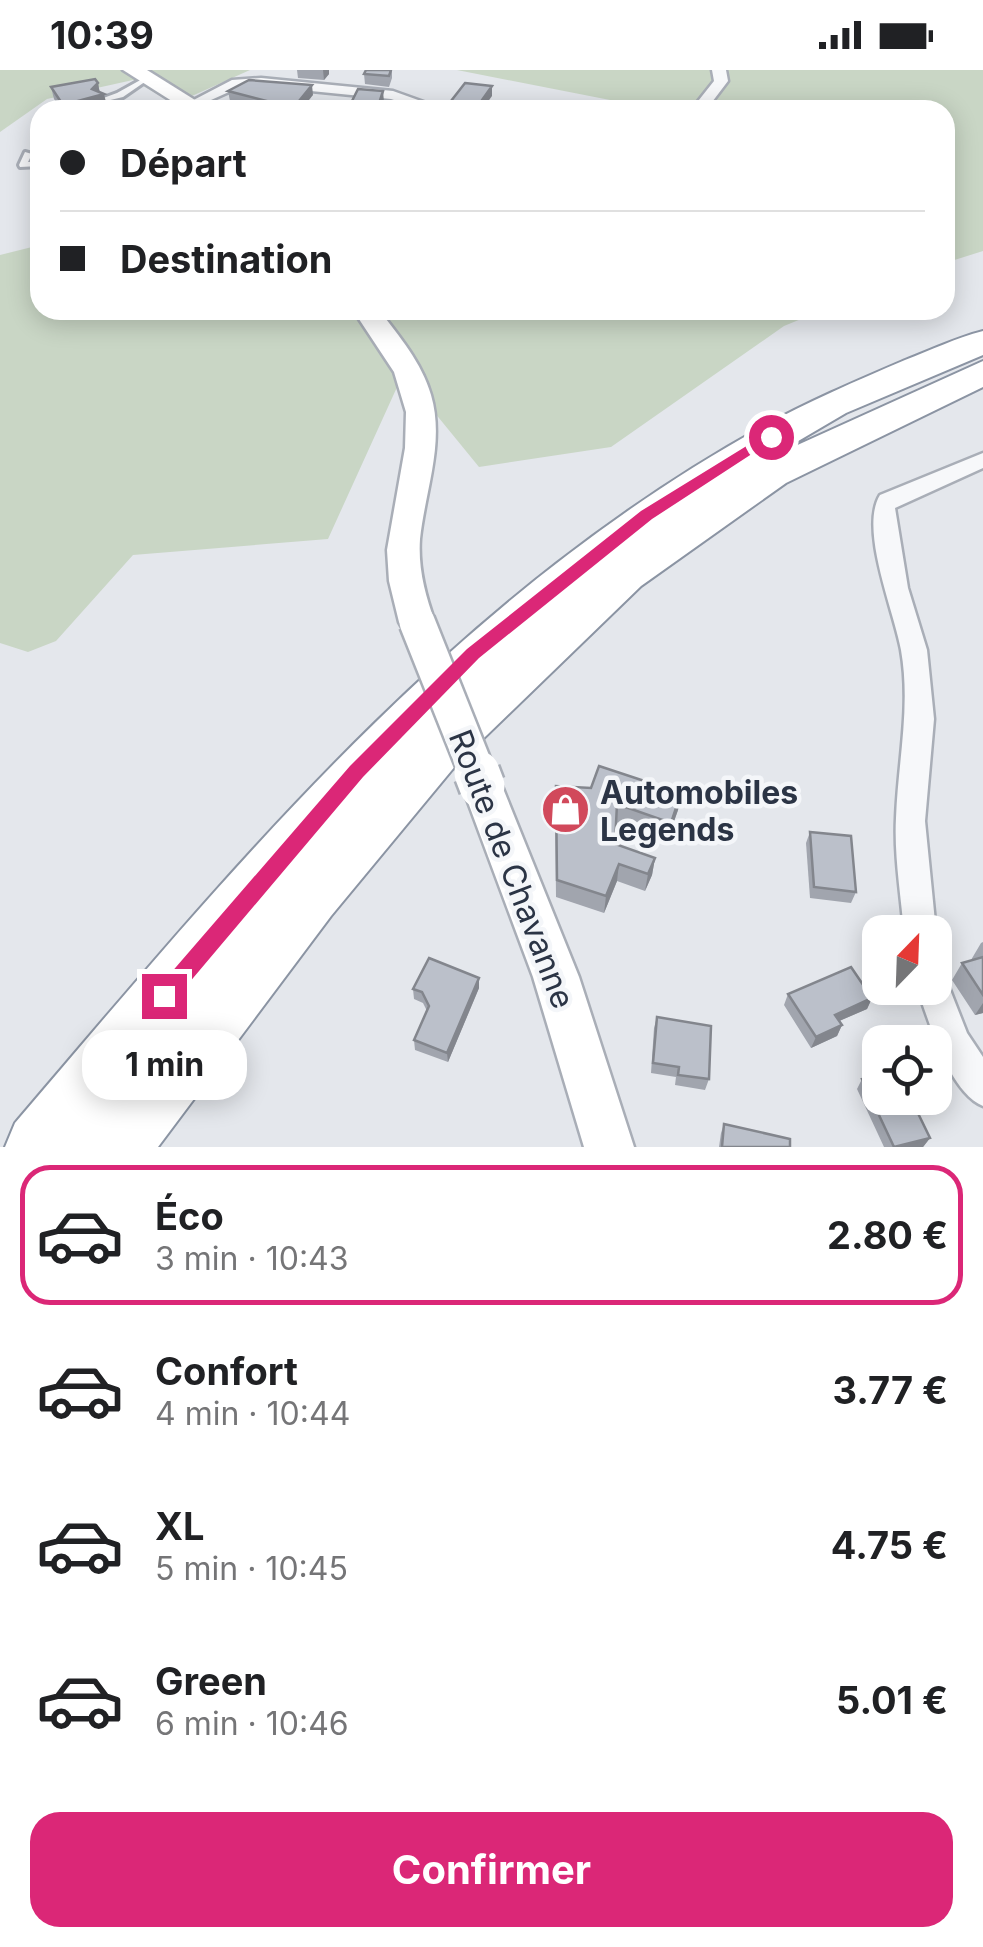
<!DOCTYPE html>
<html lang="fr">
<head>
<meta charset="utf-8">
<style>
	body { margin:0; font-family:Inter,sans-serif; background:#f2f2f2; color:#202124; height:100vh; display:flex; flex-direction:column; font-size:38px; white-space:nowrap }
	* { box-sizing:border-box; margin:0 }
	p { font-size:32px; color:#757577 }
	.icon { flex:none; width:55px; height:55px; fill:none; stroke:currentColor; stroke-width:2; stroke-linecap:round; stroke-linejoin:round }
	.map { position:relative; height:1077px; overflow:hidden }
	.drawer { display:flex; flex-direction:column; background:#fff; flex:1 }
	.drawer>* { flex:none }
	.hud { position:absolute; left:30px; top:30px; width:925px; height:220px; border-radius:30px; box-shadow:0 5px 25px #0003; display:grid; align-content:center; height:220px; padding:0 30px; background:#fff }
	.needle { width:65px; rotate:23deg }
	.tools { position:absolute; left:862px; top:845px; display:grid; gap:20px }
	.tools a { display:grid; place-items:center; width:90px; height:90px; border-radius:20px; background:#fff; box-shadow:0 5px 25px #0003; font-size:50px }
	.end { position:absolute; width:45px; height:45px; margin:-22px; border:12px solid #db2777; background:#fff; box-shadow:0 0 0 5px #fff }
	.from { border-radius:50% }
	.bubble { position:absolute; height:70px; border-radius:30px; background:#fff; box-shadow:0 5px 25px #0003; font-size:32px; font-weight:700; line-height:70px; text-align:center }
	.hud b { display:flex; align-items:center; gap:35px; height:95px; font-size:38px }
	.hud b+b { border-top:2px solid #e0e0e0 }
	.hud i { width:25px; height:25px; background:#202124 }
	ul { padding:18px 0 0; list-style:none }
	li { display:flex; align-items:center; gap:30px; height:140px; margin:0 20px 15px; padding:0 10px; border:5px solid transparent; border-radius:30px }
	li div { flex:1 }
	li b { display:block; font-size:38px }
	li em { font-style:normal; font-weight:700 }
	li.on { border-color:#db2777 }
	li>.icon { width:90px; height:90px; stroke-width:1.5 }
	.cta { display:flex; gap:20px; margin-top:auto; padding:20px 30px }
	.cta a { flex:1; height:115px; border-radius:30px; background:#db2777; color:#fff; font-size:40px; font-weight:700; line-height:115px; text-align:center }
	.status { display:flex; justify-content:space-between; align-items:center; height:70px; padding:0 50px; background:#fff; direction:ltr }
	.status svg { height:28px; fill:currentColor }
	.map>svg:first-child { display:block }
	.green { fill:#c9d6c5 }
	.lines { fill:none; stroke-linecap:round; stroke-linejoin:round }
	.service-casing { stroke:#a9aeb7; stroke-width:6 }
	.minor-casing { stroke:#a9aeb7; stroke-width:5 }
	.secondary-casing { stroke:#a9aeb7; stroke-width:5 }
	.motorway-casing { stroke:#8b94a3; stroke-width:4 }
	.service { fill:#f7f8fa; fill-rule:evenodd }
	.minor { fill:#f7f8fa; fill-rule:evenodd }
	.secondary { fill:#fff; fill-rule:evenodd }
	.motorway { fill:#fff; fill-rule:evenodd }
	.secondary-bridge-far1-casing { stroke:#a9aeb7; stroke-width:40; stroke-linecap:butt }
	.secondary-bridge-casing { stroke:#a9aeb7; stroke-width:50; stroke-linecap:butt }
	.secondary-bridge-far1 { stroke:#fff; stroke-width:35 }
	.secondary-bridge { stroke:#fff; stroke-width:45 }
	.wall { fill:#a1a5ae }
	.shaded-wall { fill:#83868d }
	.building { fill:#bbc0ca; stroke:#83868d; stroke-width:2.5 }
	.route { fill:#db2777 }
	.labels { text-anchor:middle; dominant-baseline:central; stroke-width:9; stroke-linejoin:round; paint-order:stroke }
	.poi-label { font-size:32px; font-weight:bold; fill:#2b3445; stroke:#f4f6f9; text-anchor:start }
	.street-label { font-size:32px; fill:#2b3445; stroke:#f4f6f9 }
</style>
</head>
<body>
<div class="status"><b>10:39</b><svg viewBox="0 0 49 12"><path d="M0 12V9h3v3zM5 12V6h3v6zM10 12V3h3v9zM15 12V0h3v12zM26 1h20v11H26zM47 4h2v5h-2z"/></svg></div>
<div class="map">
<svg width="983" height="1077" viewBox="0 0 983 1077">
	<rect width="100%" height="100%" fill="#e4e7ec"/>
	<g class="green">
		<path d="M 0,0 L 250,0 L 174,34 L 133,10 L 47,29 L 0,62 Z"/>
		<path d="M 457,0 L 983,0 L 983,181 L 945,193 L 945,40 L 661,40 Z"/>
		<path d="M 40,175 L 40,240 L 823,240 L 784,256 L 611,377 L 479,397 L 403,304 L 328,469 L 133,485 L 56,571 L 28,582 L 0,573 L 0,185 Z"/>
	</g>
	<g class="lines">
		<defs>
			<g id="service">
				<path d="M 144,8 L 149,9 L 123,27 L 102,32 L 98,30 L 117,23 Z"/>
				<path d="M 183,31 L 190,33 L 175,40 L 164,40 Z"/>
				<path d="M 25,82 L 32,84 L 28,92 L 40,92 L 40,96 L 20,97 L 19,95 Z"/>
			</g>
			<g id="minor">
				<path d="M 712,0 L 726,0 L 728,11 L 706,40 L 691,40 L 714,11 Z"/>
				<path d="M 261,8 L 393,21 L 446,40 L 424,40 L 391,29 L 261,16 L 240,17 L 191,39 L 184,35 L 232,10 Z"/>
				<path d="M 983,383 L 983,398 L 895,438 L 908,518 L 927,580 L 934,649 L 925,751 L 936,862 L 904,862 C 901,826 894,785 896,748 C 898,691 911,637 901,580 C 894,541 859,459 880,425 Z"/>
				<path d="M 935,903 L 945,907 L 967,963 L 983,987 L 983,1036 C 949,1022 929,951 917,918 L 935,918 Z"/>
			</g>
			<g id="secondary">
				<path d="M 123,0 L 147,0 L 211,40 L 186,40 Z"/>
				<path d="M 353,240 L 379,240 C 399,266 422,293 431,325 C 445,373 425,421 420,469 C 418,498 425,525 435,552 L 430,561 L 417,565 L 404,561 L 399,552 L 389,511 L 387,480 L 405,378 L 406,342 L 394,302 Z"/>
				<path d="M 482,699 L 496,704 L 502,716 L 579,907 L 634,1077 L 584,1077 L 533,907 L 462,716 L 468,704 Z"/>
			</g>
			<path id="motorway" d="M 983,261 L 983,285 L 846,343 L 771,387 L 983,291 L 983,317 L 786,413 L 641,516 L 456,695 L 331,846 L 158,1077 L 5,1077 L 15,1053 C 240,789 454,528 762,357 C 809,331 856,311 905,290 C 931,280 956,268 983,261 Z"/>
		</defs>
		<use href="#service" class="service-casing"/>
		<use href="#minor" class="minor-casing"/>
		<use href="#secondary" class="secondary-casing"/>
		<use href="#motorway" class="motorway-casing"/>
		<use href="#service" class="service"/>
		<use href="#minor" class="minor"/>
		<use href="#secondary" class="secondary"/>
		<use href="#motorway" class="motorway"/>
		<defs>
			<path id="secondary-bridge-far1" d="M 417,552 L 478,705"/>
			<path id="secondary-bridge" d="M 477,703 L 482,716"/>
		</defs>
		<use href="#secondary-bridge-far1" class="secondary-bridge-far1-casing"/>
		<use href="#secondary-bridge" class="secondary-bridge-casing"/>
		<use href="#secondary-bridge-far1" class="secondary-bridge-far1"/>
		<use href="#secondary-bridge" class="secondary-bridge"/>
	</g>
	<g class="wall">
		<path d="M 297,0 L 329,0 L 329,4 L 324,10 L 298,8 Z"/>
		<path d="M 366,0 L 392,0 L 392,8 L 389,17 L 365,14 L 364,4 Z"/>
		<path d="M 98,13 L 100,23 L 107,36 L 93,40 L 61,40 L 54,29 L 51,17 Z"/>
		<path d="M 228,21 L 313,25 L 261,40 L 230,31 Z"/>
		<path d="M 556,716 L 681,723 L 678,740 L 667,771 L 616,752 L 615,774 L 655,788 L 652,805 L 645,821 L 617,811 L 604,843 L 556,827 L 555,734 Z"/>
		<path d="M 810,762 L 856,822 L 851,833 L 810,828 L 806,773 Z"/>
		<path d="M 983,872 L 983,943 L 975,945 L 952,910 L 962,893 L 971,890 L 981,873 Z"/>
		<path d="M 479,908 L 479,918 L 448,992 L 415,980 L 414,970 L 427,941 L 423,933 L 414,929 L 413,919 Z"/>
		<path d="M 788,924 L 872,928 L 867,939 L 839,951 L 842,955 L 837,966 L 811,978 L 784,935 Z"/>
		<path d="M 657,947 L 709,1009 L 705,1020 L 675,1015 L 676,1007 L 651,1003 L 654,958 Z"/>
		<path d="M 862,1009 L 922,1031 L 916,1039 L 930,1068 L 923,1077 L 884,1077 L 857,1019 Z"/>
		<path d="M 724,1054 L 790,1077 L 719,1077 L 721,1063 Z"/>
	</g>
	<g class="shaded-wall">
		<path d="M 323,0 L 329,0 L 329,4 L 324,10 Z"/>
		<path d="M 98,13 L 100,25 L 104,24 L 107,36 L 93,40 L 64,40 L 63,35 L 92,19 Z"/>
		<path d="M 312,15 L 313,25 L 301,40 L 299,31 Z"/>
		<path d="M 492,16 L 492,26 L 482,40 L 475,40 Z"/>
		<path d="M 383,21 L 384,32 L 381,40 L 377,40 Z"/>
		<path d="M 681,723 L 678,740 L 667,771 L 671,753 Z"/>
		<path d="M 655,788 L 652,805 L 645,821 L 648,804 Z"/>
		<path d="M 619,794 L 617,811 L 604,843 L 606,826 Z"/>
		<path d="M 479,908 L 479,918 L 448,992 L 447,983 Z"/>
		<path d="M 872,928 L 867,939 L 830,955 L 835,945 Z"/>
		<path d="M 983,933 L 983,943 L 975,945 Z"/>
		<path d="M 842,955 L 837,966 L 811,978 L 816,967 Z"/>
		<path d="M 930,1068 L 923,1077 L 897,1077 Z"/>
	</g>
	<g class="building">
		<path d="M 366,0 L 391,0 L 389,6 L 364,4 Z"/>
		<path d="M 95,9 L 98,13 L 92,19 L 104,24 L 63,35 L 51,17 Z"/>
		<path d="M 249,10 L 312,15 L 299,31 L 331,35 L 326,40 L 260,40 L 278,34 L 228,21 Z"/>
		<path d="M 465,13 L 492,16 L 475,40 L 444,40 Z"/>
		<path d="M 358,19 L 383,21 L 377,40 L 348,39 Z"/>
		<path d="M 599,696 L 681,723 L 671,753 L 617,734 L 615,774 L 655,788 L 648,804 L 619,794 L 606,826 L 557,810 L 556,716 L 591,718 Z"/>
		<path d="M 810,762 L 851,766 L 856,822 L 814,817 Z"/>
		<path d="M 983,887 L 983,925 L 962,893 Z"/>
		<path d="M 429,888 L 479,908 L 447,983 L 414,970 L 429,936 L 422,922 L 413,919 Z"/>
		<path d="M 851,897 L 872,928 L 835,945 L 842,955 L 816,967 L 788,924 Z"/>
		<path d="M 657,947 L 711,956 L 709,1009 L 678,1005 L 679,997 L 653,993 Z"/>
		<path d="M 880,1004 L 880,1028 L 920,1028 L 922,1031 L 913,1033 L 930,1068 L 894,1077 L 862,1009 Z"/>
		<path d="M 724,1054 L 790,1069 L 790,1077 L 722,1077 Z"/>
	</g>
	<path class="route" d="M 766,364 L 778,367 L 652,449 L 479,588 L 363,707 L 172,933 L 157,933 L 154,926 L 157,919 L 350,696 L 467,579 L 641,441 Z"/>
	<defs>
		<symbol id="shop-disc" viewBox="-11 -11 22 22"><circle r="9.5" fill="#d1495b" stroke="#f4f6f9"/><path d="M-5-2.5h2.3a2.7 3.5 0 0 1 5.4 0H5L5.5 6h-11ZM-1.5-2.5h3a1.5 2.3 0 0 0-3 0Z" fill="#fff"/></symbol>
	</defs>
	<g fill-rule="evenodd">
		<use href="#shop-disc" x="538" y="712" width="55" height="55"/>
	</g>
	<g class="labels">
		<g class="poi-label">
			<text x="600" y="722">Automobiles<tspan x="600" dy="37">Legends</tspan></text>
		</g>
		<g class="street-label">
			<text transform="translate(512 799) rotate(69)">Route de Chavanne</text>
		</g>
	</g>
</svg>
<div class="tools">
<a><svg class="needle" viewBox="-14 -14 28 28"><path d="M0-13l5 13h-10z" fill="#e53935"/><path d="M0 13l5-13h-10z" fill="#757577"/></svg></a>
<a><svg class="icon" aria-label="locate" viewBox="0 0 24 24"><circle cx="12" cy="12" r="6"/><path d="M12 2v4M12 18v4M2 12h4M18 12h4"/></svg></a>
</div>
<i class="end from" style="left:771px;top:367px"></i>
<i class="end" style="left:164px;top:926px"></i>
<div class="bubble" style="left:82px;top:960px;width:165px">1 min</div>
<div class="hud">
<b><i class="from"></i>Départ</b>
<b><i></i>Destination</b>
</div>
</div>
<section class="drawer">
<ul>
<li class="on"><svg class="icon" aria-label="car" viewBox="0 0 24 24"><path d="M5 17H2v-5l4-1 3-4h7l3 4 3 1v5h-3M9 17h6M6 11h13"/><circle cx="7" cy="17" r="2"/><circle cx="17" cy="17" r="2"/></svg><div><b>Éco</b><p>3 min · 10:43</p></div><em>2.80 €</em></li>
<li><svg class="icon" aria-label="car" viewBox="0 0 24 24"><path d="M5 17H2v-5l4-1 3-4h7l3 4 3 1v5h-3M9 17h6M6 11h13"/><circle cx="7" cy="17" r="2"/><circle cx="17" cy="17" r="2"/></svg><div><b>Confort</b><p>4 min · 10:44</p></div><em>3.77 €</em></li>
<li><svg class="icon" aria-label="car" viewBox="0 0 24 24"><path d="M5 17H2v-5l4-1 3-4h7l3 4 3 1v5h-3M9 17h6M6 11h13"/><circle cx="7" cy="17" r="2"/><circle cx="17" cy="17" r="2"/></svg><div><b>XL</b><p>5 min · 10:45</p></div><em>4.75 €</em></li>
<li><svg class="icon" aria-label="car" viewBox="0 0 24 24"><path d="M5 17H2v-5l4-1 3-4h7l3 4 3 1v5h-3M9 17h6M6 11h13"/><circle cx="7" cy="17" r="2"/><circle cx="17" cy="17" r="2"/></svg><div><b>Green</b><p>6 min · 10:46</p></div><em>5.01 €</em></li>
</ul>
<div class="cta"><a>Confirmer</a></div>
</section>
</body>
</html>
